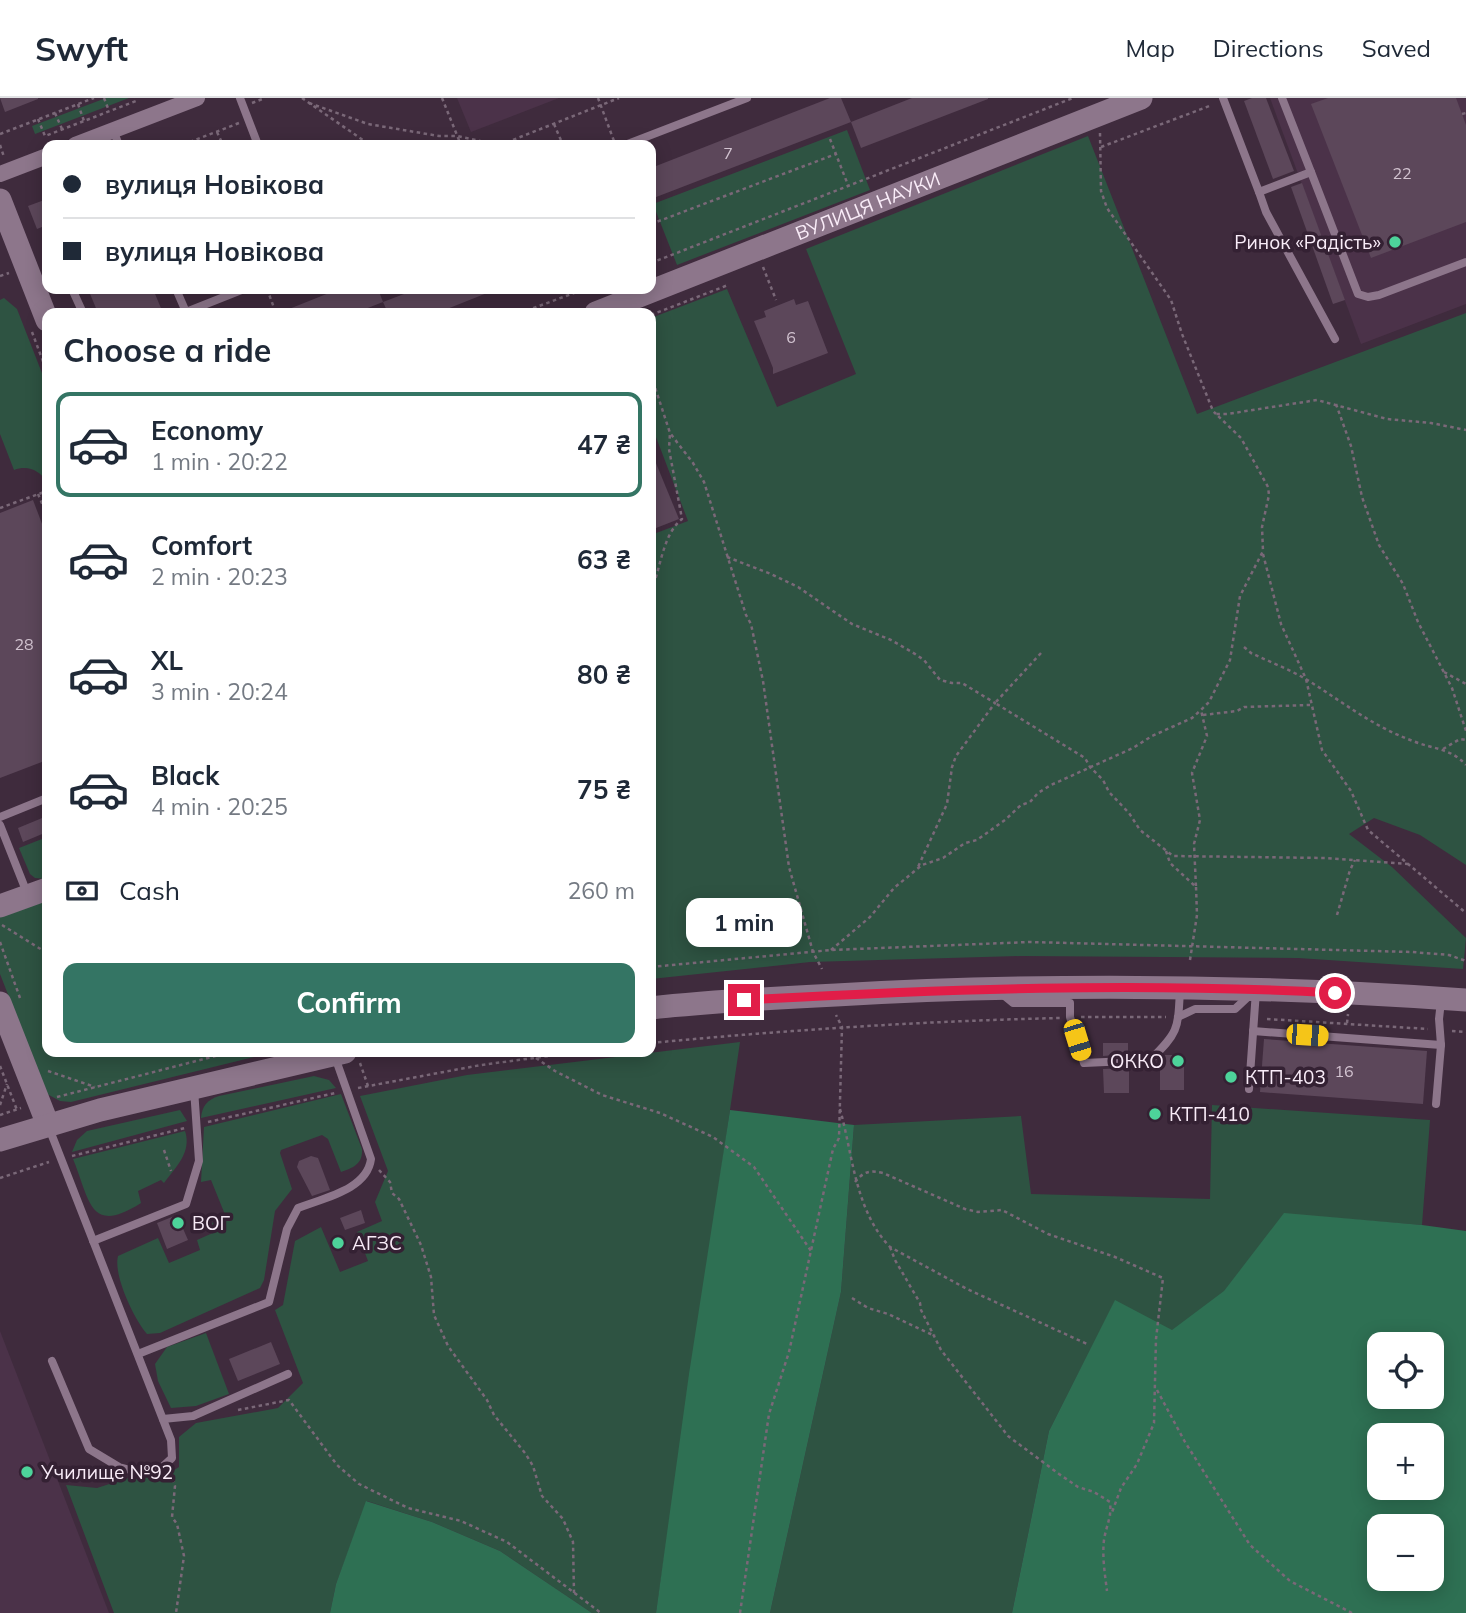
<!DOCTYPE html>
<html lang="en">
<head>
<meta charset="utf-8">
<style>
	body { margin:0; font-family:Mulish,sans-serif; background:#f2f2f3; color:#1f2937; height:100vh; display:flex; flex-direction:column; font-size:26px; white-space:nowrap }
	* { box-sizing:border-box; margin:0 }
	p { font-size:23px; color:#747a83 }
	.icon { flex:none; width:38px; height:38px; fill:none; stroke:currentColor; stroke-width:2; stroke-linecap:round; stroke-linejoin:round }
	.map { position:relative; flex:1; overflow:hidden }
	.drawer { position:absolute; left:42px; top:210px; width:614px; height:749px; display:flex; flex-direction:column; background:#fff; border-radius:14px; box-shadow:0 4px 18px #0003 }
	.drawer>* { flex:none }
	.hud { position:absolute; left:42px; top:42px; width:614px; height:154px; border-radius:14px; box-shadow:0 4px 18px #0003; display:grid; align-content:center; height:154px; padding:0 21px; background:#fff }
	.fabs { position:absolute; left:1367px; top:1234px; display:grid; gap:14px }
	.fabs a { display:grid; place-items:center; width:77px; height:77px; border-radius:14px; background:#fff; box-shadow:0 4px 18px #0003; font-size:35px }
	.end { position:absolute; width:32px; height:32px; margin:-16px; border:9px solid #e11d48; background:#fff; box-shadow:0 0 0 4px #fff }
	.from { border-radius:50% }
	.bubble { position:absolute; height:49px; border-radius:14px; background:#fff; box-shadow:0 4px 18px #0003; font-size:23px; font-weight:700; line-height:49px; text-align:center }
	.car { position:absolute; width:21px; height:42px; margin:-21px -10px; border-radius:9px; box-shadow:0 0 5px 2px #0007; background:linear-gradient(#f5c518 24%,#345 0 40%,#f5c518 0 76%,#345 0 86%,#f5c518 0) }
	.hud b { display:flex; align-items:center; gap:24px; height:66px; font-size:26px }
	.hud b+b { border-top:2px solid #e0e1e3 }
	.hud i { width:18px; height:18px; background:#1f2937 }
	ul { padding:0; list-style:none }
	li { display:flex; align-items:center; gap:21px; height:105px; margin:0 14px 10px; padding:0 7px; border:4px solid transparent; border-radius:14px }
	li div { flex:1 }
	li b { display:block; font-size:26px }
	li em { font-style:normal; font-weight:700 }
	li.selected { border-color:#347564 }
	li>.icon { width:63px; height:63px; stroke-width:1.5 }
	h2 { padding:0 21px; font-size:32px; line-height:84px }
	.pay { display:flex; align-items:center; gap:18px; height:77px; padding:0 21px; font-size:26px }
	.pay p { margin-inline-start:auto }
	.primary-button { display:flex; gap:14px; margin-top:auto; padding:14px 21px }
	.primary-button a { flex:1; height:80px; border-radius:14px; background:#347564; color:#fff; font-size:28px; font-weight:700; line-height:80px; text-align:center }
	header { display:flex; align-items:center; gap:42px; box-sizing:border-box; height:98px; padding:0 35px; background:#fff; border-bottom:2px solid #e0e1e3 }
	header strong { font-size:33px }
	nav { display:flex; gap:38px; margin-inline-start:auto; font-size:24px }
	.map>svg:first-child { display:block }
	.built { fill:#4b3249 }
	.green { fill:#2e5342 }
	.forest { fill:#2e7053; fill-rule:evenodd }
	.building { fill:#5c475a }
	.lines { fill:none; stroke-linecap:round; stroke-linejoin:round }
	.path { stroke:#7a6878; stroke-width:2.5; stroke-dasharray:3.5 3.5; stroke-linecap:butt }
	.lane { stroke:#8d768b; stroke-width:8 }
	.street { stroke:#8d768b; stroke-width:16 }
	.secondary { stroke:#8d768b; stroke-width:23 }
	.route { stroke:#e11d48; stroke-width:9 }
	.poi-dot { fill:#4dd39a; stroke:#342133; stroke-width:2.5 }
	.labels { text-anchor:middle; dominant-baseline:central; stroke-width:7; stroke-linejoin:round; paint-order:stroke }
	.number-label { font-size:16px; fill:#d2c3d0 }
	.street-label { font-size:19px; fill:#f9ecf8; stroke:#342133 }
	.poi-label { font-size:19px; fill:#f9ecf8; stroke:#342133; text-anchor:start }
</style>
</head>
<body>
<header>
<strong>Swyft</strong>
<nav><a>Map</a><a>Directions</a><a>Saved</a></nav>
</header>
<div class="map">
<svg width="1466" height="1515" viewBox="0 0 1466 1515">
	<rect width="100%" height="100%" fill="#3f2b3d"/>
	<g class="built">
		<path d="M 457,0 L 559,0 L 471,34 Z"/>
		<path d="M 1270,0 L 1466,0 L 1466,206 L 1361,246 Z"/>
		<path d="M 0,1233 L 109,1515 L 0,1515 Z"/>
	</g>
	<g class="green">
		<path d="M 106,0 L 129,0 L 35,36 L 32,28 Z"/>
		<path d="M 847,32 L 870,92 L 677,167 L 653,106 Z"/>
		<path d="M 1088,38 L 1197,316 L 1466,215 L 1466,767 L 1420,737 L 1374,720 L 1349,736 L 1392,769 L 1466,840 L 1463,871 L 1298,860 L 1021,858 L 810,864 L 651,881 L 651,437 L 688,423 L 651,326 L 651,220 L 727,191 L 777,309 L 856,276 L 806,151 Z"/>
		<path d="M 4,200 L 17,211 L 47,288 L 47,384 C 39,372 28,367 14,372 L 0,336 L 0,202 Z"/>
		<path d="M 47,739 L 47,781 L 35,780 L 30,776 L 19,750 Z"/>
		<path d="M 47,800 L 47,954 L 274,954 L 71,1004 L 60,1003 L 47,996 L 0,876 L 0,818 Z"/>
		<path d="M 740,944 L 656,1515 L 592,1515 L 500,1453 L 432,1424 L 367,1403 L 336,1486 L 330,1515 L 114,1515 L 66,1387 L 97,1390 L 134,1378 L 161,1380 L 179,1369 L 179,1339 L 196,1325 L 278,1310 L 303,1285 L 275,1212 L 283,1207 L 295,1143 L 321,1129 L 340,1174 L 368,1163 L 357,1134 L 382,1123 L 375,1104 L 388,1073 L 360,998 L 467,977 Z"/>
		<path d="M 314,978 L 329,982 L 336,990 L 201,1020 C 202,1008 207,1002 219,998 Z"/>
		<path d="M 341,996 L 362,1051 C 363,1066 353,1070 341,1074 L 328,1041 L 322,1037 L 281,1052 L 280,1055 L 292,1091 L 275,1113 L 264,1182 L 260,1190 L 160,1235 L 147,1236 C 134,1221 113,1177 118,1158 L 158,1140 L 169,1165 L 200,1152 L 197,1142 L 215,1134 L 212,1125 L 226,1119 L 211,1082 L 201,1084 L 204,1029 Z"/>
		<path d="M 1212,1007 L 1430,1022 L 1422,1127 L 1284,1116 L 1224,1194 L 1172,1233 L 1115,1203 L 1049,1333 L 1012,1515 L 770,1515 L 841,1194 L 854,1027 L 1021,1018 L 1031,1096 L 1210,1101 Z"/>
		<path d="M 180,1012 L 187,1023 L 72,1054 L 77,1042 L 87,1033 Z"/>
		<path d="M 185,1033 C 192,1054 176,1069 164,1085 L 161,1082 L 138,1093 L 141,1105 C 89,1138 90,1102 73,1061 Z"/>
		<path d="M 206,1235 L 229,1296 L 196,1308 L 171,1310 L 158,1283 L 155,1266 L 167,1249 Z"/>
	</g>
	<g class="forest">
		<path d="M 730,1012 L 854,1027 L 841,1194 L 770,1515 L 656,1515 L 689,1276 Z"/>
		<path d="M 1284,1115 L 1422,1127 L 1466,1133 L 1466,1515 L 1012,1515 L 1049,1333 L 1115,1202 L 1172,1232 L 1224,1193 ZM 1432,1246 L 1432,1298 L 1379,1298 L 1379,1246 ZM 1379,1337 L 1432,1337 L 1432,1390 L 1379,1390 ZM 1379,1428 L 1432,1428 L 1432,1480 L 1379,1480 Z"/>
		<path d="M 366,1403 L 432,1424 L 500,1453 L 592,1515 L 330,1515 L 336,1486 Z"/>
	</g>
	<g class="building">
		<path d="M 0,0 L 38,0 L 38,1 L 5,14 Z"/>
		<path d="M 830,0 L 841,0 L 851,24 L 651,101 L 651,70 Z"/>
		<path d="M 912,0 L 988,0 L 988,1 L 861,50 L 851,24 Z"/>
		<path d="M 1252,0 L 1266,0 L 1294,73 L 1273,81 L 1244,3 Z"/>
		<path d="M 1328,0 L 1456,0 L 1466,27 L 1466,124 L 1371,160 L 1311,6 Z"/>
		<path d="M 1302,85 L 1345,202 L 1333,206 L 1291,89 Z"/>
		<path d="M 47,101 L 47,127 L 37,131 L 28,108 Z"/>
		<path d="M 88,191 L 153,191 L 163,215 L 98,215 Z"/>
		<path d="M 339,191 L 378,191 L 383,204 L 355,215 L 279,215 Z"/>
		<path d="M 417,191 L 497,191 L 437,215 L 388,215 L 383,204 Z"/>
		<path d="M 794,201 L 796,207 L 808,203 L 828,255 L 773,276 L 773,270 L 754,223 L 766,219 L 764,213 Z"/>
		<path d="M 651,353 L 679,421 L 651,432 Z"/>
		<path d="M 33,402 L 47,439 L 47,662 L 0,680 L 0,415 Z"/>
		<path d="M 47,718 L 47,734 L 23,744 L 18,730 Z"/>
		<path d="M 1264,941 L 1427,953 L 1423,1006 L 1260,994 Z"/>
		<path d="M 1103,945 L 1128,945 L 1128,956 L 1103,958 Z"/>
		<path d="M 1164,957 L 1184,957 L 1184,992 L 1160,992 L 1160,961 Z"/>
		<path d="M 1129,970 L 1129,995 L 1104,995 L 1103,971 Z"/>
		<path d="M 311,1058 L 318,1060 L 330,1092 L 312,1098 L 297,1069 L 299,1063 Z"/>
		<path d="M 361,1112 L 365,1125 L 345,1132 L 340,1120 Z"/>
		<path d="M 177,1117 L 188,1142 L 167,1151 L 157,1125 Z"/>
		<path d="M 271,1244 L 280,1266 L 238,1283 L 229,1261 Z"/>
	</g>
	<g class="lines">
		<g class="path">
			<path d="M 104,0 L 109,13"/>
			<path d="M 302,0 L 370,47"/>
			<path d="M 442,0 L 461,47"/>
			<path d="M 598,0 L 614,43"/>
			<path d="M 252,5 L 265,0"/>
			<path d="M 309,5 L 368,26 L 439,38 L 457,38 L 499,47"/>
			<path d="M 78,6 L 84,23"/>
			<path d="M 55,15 L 62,31"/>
			<path d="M 1462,16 L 1466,15"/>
			<path d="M 38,21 L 45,38 L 136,3 L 135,0"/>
			<path d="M 554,26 L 563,47"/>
			<path d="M 217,34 L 223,47"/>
			<path d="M 1100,35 L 1101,93 L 1107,110 L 1171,202 L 1182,236 L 1213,313 L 1216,316"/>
			<path d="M 0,36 L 94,0"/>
			<path d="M 830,41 L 848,87"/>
			<path d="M 190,44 L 239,25"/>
			<path d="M 0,47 L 4,59"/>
			<path d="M 500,47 L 619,0"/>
			<path d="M 1101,49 L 1212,7"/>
			<path d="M 651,126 L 836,56"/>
			<path d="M 651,165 L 1073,0"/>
			<path d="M 763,169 L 776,202"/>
			<path d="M 0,178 L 9,175"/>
			<path d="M 267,191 L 276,215"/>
			<path d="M 520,215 L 585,191"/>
			<path d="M 651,217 L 728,187"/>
			<path d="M 32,234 L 47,274"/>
			<path d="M 651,277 L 670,335 L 693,365 L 704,384 L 746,517 L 751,526 L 763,583 L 789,769 L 813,854 L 822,871"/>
			<path d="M 1336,306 L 1351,348 L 1362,399 L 1379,447 L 1403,486 L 1418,524 L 1452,590 L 1466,633"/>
			<path d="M 38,396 L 47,417"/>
			<path d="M 0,410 L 47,393"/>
			<path d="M 1263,456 L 1281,526 L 1306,581 L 1322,652 L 1351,693 L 1368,732 L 1466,815"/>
			<path d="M 727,459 L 771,476 L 798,489 L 852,526 L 891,542 L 912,554 L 924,562 L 940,582 L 952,585 L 962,585 L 995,605 L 956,658 L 952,669 L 947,706 L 918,769"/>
			<path d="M 651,493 C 661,471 662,437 682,421 L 669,351 L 670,335"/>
			<path d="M 1244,549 L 1251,555 C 1270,564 1291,572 1309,583 C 1344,605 1374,629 1413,643 C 1432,651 1451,650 1466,667"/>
			<path d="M 1041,555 L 995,605 L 1085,660 L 1090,669 L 1103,682 L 1109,694 L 1129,715 L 1140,732 L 1173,758 L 1325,760 L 1408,766"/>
			<path d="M 1444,574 L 1466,586"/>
			<path d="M 1203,617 L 1237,613 L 1244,609 L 1310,607"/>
			<path d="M 1443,651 L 1460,641 L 1466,642"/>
			<path d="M 1166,753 L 1170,765 L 1196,789 L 1194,746 L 1200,722 L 1192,675 L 1207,638 L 1201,612"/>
			<path d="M 1337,817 L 1350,772 L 1355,762"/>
			<path d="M 2,827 L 47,855"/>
			<path d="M 0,844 L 20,900"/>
			<path d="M 831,852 L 870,819 L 894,790 L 922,767 L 943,760 L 965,745 L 977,742 L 1005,722 L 1021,707 L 1030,704 L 1038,695 L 1051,687 L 1133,650 L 1152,638 L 1192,620 L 1201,612 L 1209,604 L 1230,562 L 1240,498 L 1263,453 L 1262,429 L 1269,397 L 1268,389 L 1241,340 L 1216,316 L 1227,316 L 1317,302 L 1387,321 L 1431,325 L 1466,332"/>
			<path d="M 1190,862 L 1197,817 L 1196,789"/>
			<path d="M 651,869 L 831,852 L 1030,844 L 1412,854 L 1449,857 L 1466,863"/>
			<path d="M 1081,919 L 1166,919"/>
			<path d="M 1267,921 L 1428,931"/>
			<path d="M 1347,925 L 1348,916"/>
			<path d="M 1452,933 L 1466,934"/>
			<path d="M 651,945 C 787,932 924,923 1061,920"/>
			<path d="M 213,954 L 219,957"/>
			<path d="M 536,960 L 555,973 L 602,997 L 660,1015 L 713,1039 L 754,1069 L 811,1153"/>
			<path d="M 360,965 L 368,988"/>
			<path d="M 0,968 L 17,1012"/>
			<path d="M 48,973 L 95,989"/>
			<path d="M 1226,982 L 1239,982"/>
			<path d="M 358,990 L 481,967 L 579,954"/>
			<path d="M 57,999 L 231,954"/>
			<path d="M 0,1007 L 7,986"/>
			<path d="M 840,1011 C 853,1058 855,1112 890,1149 L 967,1191 L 1087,1246"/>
			<path d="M 0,1017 L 21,1010"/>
			<path d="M 208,1024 L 335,995"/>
			<path d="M 164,1052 L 171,1073"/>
			<path d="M 72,1058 L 185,1030"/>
			<path d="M 379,1072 L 390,1084 L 392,1095 L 399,1101 L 421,1147 L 431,1179 L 434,1217 L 448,1248 L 487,1302 L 494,1317 L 525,1355 L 533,1368 L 542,1398 L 563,1421 L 573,1444 L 574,1495"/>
			<path d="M 0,1080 L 49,1064"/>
			<path d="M 855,1084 C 864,1073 870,1072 883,1075 L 965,1111 L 978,1114 L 1002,1112 L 1048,1136 L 1115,1159 L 1163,1180 L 1156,1241 L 1154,1325 L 1137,1366 L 1121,1390 L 1111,1417"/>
			<path d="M 890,1149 L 895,1162 L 920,1205 L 921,1212 L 941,1252 L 1008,1338 L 1059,1376 L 1078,1389 L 1094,1394 L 1110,1404 C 1112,1419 1106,1428 1104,1442 C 1102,1459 1105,1477 1107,1493"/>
			<path d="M 852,1200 L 868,1210 L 888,1216 L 935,1238"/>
			<path d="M 1157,1292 L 1185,1344 L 1250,1447 L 1290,1483 L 1352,1515"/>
			<path d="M 238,1312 L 289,1302 L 337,1367 L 359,1386 L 408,1410 L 461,1423 L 507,1444 L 601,1515"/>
			<path d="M 171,1374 L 175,1388 L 172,1419 L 177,1426 L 184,1458 L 176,1515"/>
			<path d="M 740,1515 L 769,1316 L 789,1254 L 833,1051 L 839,1040 L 842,929 L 836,917"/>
		</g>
		<g class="lane">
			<path d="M 240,0 L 258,47"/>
			<path d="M 1223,0 L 1259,94 L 1311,74 L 1282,0"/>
			<path d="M 113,32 L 119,47"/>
			<path d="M 625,47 L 747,0"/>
			<path d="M 1311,74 L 1358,196 L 1368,199 L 1379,197 L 1466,164"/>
			<path d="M 1259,94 L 1266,114 L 1335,241"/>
			<path d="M 72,191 L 83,215"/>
			<path d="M 176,191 L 186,214 L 244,191"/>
			<path d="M 0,719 L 47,700"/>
			<path d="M 0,727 L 27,795"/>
			<path d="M 1002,896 L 1013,905 L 1070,905 L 1070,919 L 1084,965 L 1150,962 C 1179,934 1178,931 1180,891"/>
			<path d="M 1178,919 L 1195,911 L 1235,911 L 1252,895"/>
			<path d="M 1253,933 L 1441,947"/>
			<path d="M 1249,991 L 1256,893"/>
			<path d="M 1436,1006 L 1441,947 L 1439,921 L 1441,903"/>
			<path d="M 49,1030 L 171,1342 L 172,1360 L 159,1372 L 134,1373 L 119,1369 L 89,1351 L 52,1263"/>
			<path d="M 93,1143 L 186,1106 L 199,1063 L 194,991"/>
			<path d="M 138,1256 L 269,1204 L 287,1131 L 298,1110 C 323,1100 367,1092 371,1061 L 335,959"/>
			<path d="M 163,1321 L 193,1318 L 288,1276"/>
		</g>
		<g class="street">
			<path d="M 75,47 L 197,0"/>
			<path d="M 0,76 L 47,58"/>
		</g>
		<g class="secondary">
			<path d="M 0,102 L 47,222"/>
			<path id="s1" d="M 596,215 L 1141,0"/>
			<path d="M 0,808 L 47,791"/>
			<path d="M 0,905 L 48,1027"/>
			<path d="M 651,910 C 712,903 774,900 836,897 C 1046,885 1256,887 1466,902"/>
			<path d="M 0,1042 L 100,1012 L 345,954"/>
		</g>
	</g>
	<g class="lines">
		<path class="route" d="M 744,902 C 942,891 1138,884 1335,895"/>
	</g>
	<g class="poi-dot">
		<circle cx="1395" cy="144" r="7"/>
		<circle cx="1178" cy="963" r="7"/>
		<circle cx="1231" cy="979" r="7"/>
		<circle cx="1155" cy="1016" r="7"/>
		<circle cx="178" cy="1125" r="7"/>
		<circle cx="338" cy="1145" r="7"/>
		<circle cx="27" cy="1374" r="7"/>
	</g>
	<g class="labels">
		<g class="number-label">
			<text x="728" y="55">7</text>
			<text x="1402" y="75">22</text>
			<text x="791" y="239">6</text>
			<text x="24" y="546">28</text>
			<text x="1344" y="973">16</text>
		</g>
		<g class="street-label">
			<text stroke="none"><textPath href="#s1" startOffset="292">ВУЛИЦЯ НАУКИ</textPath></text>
		</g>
		<g class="poi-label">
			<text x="1381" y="144" text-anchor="end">Ринок «Радість»</text>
			<text x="1164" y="963" text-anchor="end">ОККО</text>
			<text x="1245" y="979">КТП-403</text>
			<text x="1169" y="1016">КТП-410</text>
			<text x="192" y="1125">ВОГ</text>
			<text x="352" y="1145">АГЗС</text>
			<text x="41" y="1374">Училище №92</text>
		</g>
	</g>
</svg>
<div class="fabs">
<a><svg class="icon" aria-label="locate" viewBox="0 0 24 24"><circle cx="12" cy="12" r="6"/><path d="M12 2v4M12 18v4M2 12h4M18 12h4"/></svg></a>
<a>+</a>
<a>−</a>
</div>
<i class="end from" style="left:1335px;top:895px"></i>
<i class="end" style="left:744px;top:902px"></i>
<div class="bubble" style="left:686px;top:800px;width:116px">1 min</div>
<i class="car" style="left:1307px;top:937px;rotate:94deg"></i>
<i class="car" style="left:1077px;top:942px;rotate:163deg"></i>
<div class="hud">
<b><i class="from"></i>вулиця Новікова</b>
<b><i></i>вулиця Новікова</b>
</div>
<section class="drawer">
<h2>Choose a ride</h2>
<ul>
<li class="selected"><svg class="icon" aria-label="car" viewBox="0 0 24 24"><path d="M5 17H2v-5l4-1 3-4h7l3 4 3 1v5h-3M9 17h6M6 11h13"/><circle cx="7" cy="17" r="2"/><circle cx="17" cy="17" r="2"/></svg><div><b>Economy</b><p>1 min · 20:22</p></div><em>47 ₴</em></li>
<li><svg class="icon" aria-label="car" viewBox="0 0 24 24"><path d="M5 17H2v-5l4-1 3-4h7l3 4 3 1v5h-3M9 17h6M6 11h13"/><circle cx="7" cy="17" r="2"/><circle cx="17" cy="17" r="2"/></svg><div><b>Comfort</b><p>2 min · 20:23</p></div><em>63 ₴</em></li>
<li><svg class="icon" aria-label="car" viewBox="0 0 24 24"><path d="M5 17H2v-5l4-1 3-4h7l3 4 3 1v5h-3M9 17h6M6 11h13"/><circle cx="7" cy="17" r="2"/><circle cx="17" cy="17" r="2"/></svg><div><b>XL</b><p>3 min · 20:24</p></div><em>80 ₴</em></li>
<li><svg class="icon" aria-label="car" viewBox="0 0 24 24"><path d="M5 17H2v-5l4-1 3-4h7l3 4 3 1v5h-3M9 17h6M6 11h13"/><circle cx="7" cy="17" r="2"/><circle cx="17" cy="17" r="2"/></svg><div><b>Black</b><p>4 min · 20:25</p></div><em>75 ₴</em></li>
</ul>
<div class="pay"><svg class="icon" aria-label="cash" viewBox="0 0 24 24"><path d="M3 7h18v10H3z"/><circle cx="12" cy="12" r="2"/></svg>Cash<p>260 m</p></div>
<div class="primary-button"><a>Confirm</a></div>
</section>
</div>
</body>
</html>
